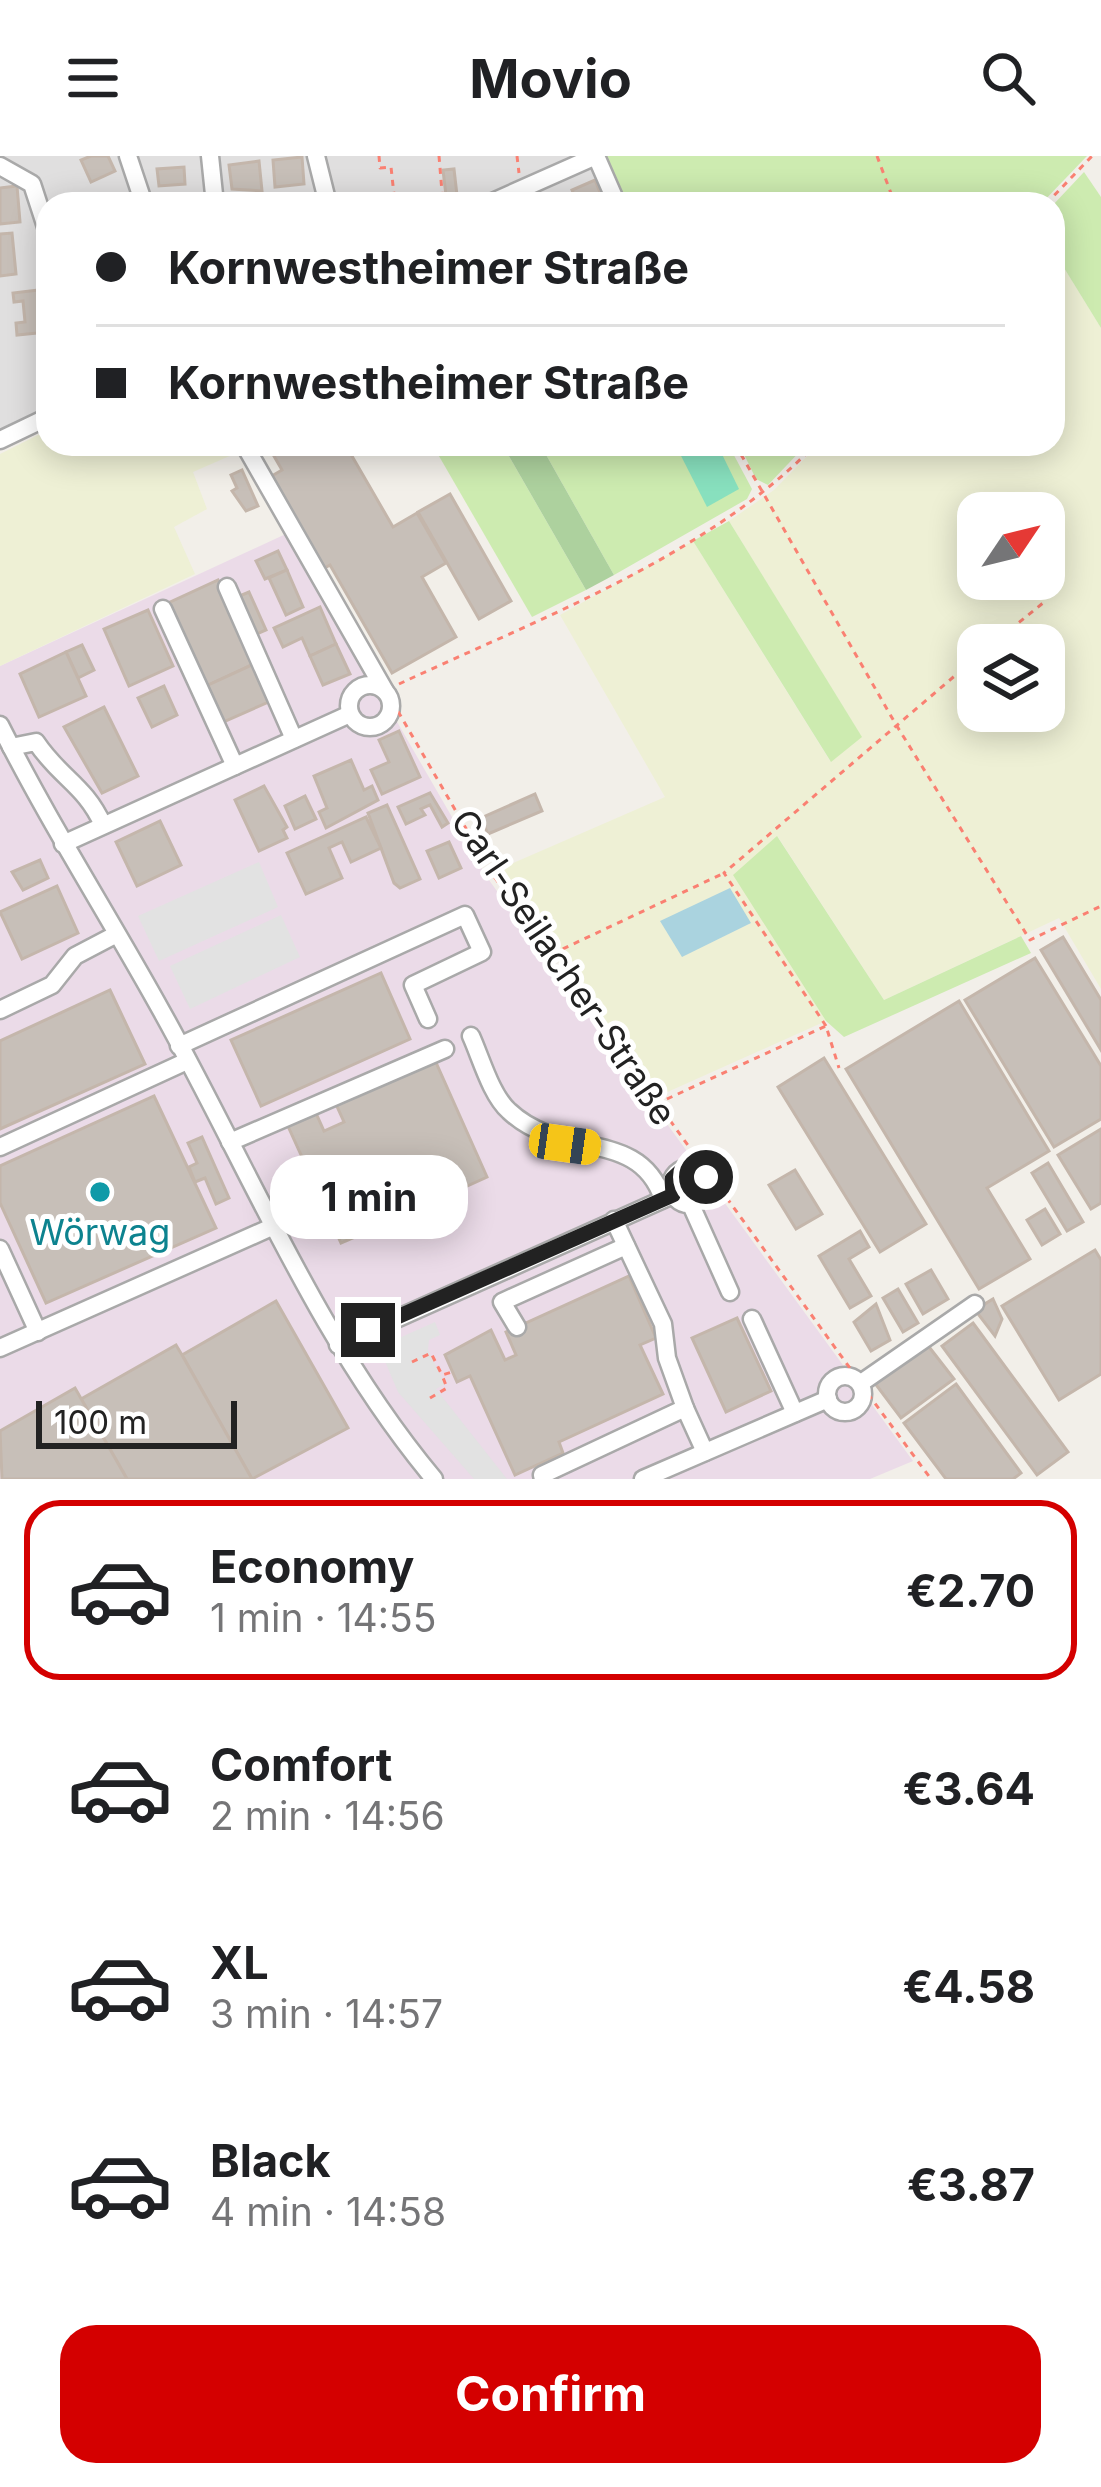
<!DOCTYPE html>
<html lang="en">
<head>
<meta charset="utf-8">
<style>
	body { margin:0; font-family:Inter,sans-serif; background:#f2f2f2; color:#202124; height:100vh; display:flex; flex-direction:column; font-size:45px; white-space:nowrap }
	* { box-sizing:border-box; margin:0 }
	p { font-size:39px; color:#757577 }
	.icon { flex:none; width:66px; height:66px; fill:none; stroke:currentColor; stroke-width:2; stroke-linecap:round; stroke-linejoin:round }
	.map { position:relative; height:1323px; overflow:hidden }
	.side { display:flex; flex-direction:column; background:#fff; flex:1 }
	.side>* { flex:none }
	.hud { position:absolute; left:36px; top:36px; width:1029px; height:264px; border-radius:36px; box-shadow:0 6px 30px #0003; display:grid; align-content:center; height:264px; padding:0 60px; background:#fff }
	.needle { width:78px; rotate:55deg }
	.controls { position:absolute; left:957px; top:336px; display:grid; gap:24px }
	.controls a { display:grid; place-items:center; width:108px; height:108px; border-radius:24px; background:#fff; box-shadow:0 6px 30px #0003; font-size:60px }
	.scale { position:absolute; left:36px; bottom:30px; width:201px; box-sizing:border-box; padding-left:12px; border:6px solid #222; border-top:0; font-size:33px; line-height:42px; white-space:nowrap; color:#222; -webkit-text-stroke:9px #fff; paint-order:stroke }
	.end { position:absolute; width:54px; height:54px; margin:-27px; border:15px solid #222; background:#fff; box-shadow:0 0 0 6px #fff }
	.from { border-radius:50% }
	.bubble { position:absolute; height:84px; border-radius:36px; background:#fff; box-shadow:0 6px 30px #0003; font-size:39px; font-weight:700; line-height:84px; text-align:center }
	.car { position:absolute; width:36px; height:72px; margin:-36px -18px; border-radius:15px; box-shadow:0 0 9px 3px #0007; background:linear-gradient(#f5c518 24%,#345 0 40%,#f5c518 0 76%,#345 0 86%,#f5c518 0) }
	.hud b { display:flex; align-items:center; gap:42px; height:114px; font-size:45px }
	.hud b+b { border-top:3px solid #e0e0e0 }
	.hud i { width:30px; height:30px; background:#202124 }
	ul { padding:21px 0 0; list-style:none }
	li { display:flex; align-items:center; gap:36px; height:180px; margin:0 24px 18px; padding:0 36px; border:6px solid transparent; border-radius:36px }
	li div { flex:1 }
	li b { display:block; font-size:45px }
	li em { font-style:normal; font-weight:700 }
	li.active { border-color:#d40000 }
	li>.icon { width:108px; height:108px; stroke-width:1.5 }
	.action { display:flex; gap:24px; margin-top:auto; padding:24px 60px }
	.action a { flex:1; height:138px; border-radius:36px; background:#d40000; color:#fff; font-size:48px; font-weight:700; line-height:138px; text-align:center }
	header { display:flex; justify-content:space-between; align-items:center; height:156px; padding:0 60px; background:#fff; font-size:54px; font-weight:700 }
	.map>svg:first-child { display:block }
	.residential { fill:#e0dfdf }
	.industrial { fill:#ebdbe8 }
	.farmland { fill:#eef0d5; fill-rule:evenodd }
	.grass { fill:#cdebb0 }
	.forest { fill:#add19e }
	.pitch { fill:#88e0be }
	.parking { fill:#e2e2e2 }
	.water { fill:#aad3df }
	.building { fill:#c7bfb8; stroke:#c4b6ab; stroke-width:3 }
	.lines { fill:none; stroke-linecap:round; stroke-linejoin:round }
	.minor-casing { stroke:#a9a9a9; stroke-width:21 }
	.path { stroke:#fa8072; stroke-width:3; stroke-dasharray:6 6; stroke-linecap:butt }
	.minor { stroke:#fff; stroke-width:16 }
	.route { stroke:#222; stroke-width:15 }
	.culture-dot { fill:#0f9aa8; stroke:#fff; stroke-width:4.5 }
	.labels { text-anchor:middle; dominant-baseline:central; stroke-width:10; stroke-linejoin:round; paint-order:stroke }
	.street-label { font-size:36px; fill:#222; stroke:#fff }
	.culture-label { font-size:36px; fill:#0d838f; stroke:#fff }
</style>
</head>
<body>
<header><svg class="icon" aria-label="menu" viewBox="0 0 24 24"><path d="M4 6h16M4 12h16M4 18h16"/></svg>Movio<svg class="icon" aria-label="search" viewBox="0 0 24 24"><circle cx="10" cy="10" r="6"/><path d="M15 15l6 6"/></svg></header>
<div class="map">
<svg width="1101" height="1323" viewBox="0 0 1101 1323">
	<rect width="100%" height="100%" fill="#f2efe9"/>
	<path class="residential" d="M 0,0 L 589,0 L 611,48 L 48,48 L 48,252 L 0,275 Z"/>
	<path class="industrial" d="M 288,377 L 486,720 L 913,1305 L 870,1323 L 0,1323 L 0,510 Z"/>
	<g class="farmland">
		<path d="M 1053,94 L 1101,172 L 1101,833 L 1059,762 L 884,844 L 778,681 L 734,719 L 826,865 L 654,942 L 495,715 L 665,641 L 560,459 L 693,385 L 830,605 L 861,580 L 729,365 L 774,334 L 819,288 L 1053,288 ZM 978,357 L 1044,357 L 1044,423 L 978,423 ZM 978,489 L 1044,489 L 1044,555 L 978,555 Z"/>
		<path d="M 48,274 L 48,288 L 237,288 L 241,295 L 193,316 L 207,353 L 174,371 L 195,418 L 0,510 L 0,298 Z"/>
	</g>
	<g class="grass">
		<path d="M 602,0 L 1087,0 L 1041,48 L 625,48 Z"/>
		<path d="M 1084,16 L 1101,41 L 1101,172 L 1053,94 L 1053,49 Z"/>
		<path d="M 432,288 L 502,288 L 586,434 L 532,461 Z"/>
		<path d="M 540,288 L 728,288 L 752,333 L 747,343 L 614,419 Z"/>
		<path d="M 739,288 L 807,288 L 768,329 L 756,323 Z"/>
		<path d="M 729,365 L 862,581 L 831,606 L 693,385 Z"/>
		<path d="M 777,680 L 884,844 L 1021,780 L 1031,797 L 844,881 L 826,865 L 733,719 Z"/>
	</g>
	<path class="forest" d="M 502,288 L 540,288 L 614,419 L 586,434 Z"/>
	<path class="pitch" d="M 675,288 L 717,288 L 739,333 L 707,351 Z"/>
	<g class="parking">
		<path d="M 259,706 L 278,751 L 159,805 L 138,760 Z"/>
		<path d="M 281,759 L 300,801 L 190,853 L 170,810 Z"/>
		<path d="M 435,1166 L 440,1179 L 429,1184 L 428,1194 L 445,1228 L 436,1233 L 507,1323 L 474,1323 L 398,1236 L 379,1191 Z"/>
	</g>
	<path class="water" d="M 730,732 L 751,767 L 682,801 L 660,765 Z"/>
	<g class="building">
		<path d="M 91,0 L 108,0 L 115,15 L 91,26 L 81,4 Z"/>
		<path d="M 302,1 L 304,28 L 275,31 L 273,4 Z"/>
		<path d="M 259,5 L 262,35 L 232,33 L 229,9 Z"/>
		<path d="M 184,11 L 185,28 L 159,30 L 157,13 Z"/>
		<path d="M 454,13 L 458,48 L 447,48 L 443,14 Z"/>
		<path d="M 595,24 L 601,39 L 578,48 L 572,34 Z"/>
		<path d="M 17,30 L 20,66 L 0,68 L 0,32 Z"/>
		<path d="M 12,77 L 16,118 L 0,120 L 0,78 Z"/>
		<path d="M 47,133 L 48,176 L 17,179 L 16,167 L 25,166 L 23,145 L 14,146 L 13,137 Z"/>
		<path d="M 267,288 L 345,288 L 393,371 L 417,357 L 446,407 L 422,421 L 456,481 L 392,517 L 330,409 L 323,413 L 270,321 L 282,314 Z"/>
		<path d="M 242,314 L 258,350 L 246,355 L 232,335 L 237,332 L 231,319 Z"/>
		<path d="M 450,338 L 511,445 L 479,463 L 418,356 Z"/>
		<path d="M 278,395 L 287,414 L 265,423 L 256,405 Z"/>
		<path d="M 287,414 L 303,451 L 286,459 L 269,422 Z"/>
		<path d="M 218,424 L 256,507 L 204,531 L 166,448 Z"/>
		<path d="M 249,436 L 266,474 L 254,479 L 237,441 Z"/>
		<path d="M 320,451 L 336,488 L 310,500 L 302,482 L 283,491 L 274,472 Z"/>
		<path d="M 148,454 L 173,510 L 129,530 L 104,473 Z"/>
		<path d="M 336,488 L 350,518 L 323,529 L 310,500 Z"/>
		<path d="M 82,489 L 94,514 L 78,522 L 66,496 Z"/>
		<path d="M 66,496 L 86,540 L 39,561 L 20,518 Z"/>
		<path d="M 256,507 L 273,544 L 221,567 L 204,531 Z"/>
		<path d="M 164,530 L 177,559 L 152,571 L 138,542 Z"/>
		<path d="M 104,551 L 138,620 L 102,637 L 64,571 Z"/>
		<path d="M 399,575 L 420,621 L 382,638 L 371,614 L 389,606 L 379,584 Z"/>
		<path d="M 351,604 L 364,634 L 372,630 L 378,644 L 326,672 L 319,656 L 327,652 L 314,620 Z"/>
		<path d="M 264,630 L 287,671 L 283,674 L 287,682 L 259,695 L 235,644 Z"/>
		<path d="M 430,637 L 448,667 L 442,671 L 430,649 L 421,653 L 425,659 L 406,668 L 398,651 Z"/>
		<path d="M 535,638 L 542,655 L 488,678 L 481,662 Z"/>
		<path d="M 305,640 L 316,663 L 295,673 L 285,650 Z"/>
		<path d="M 387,649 L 420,723 L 400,732 L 394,727 L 368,657 Z"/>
		<path d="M 366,661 L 381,692 L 351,706 L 342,686 L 329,692 L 342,722 L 306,738 L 287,697 Z"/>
		<path d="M 160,665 L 181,709 L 137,730 L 116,686 Z"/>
		<path d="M 449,686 L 461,712 L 439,722 L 427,695 Z"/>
		<path d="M 40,704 L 48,722 L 23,734 L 12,716 Z"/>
		<path d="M 57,730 L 78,777 L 22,803 L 0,756 Z"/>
		<path d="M 1063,781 L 1101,844 L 1101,894 L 1041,794 Z"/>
		<path d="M 1035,802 L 1101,910 L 1101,963 L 1054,991 L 965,844 Z"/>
		<path d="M 381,817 L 410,883 L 261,950 L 231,884 Z"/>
		<path d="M 110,834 L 145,908 L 0,973 L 0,885 Z"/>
		<path d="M 959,845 L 1049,995 L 987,1032 L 1030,1103 L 979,1133 L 846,913 Z"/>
		<path d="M 434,902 L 487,1021 L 388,1066 L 379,1047 L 360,1055 L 369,1075 L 341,1087 L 287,968 L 315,955 L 324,975 L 344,966 L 335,946 Z"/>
		<path d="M 824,902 L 926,1068 L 880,1096 L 778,931 Z"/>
		<path d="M 154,940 L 216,1072 L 46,1147 L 0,1047 L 0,1010 Z"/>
		<path d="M 1101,973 L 1101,1047 L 1091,1053 L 1058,999 Z"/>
		<path d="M 202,981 L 229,1042 L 216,1048 L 205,1022 L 195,1026 L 189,1011 L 197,1007 L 188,987 Z"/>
		<path d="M 1048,1007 L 1083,1066 L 1067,1075 L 1032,1017 Z"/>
		<path d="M 795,1014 L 822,1058 L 796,1073 L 769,1029 Z"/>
		<path d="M 1045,1053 L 1060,1078 L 1042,1089 L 1027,1064 Z"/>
		<path d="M 860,1075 L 869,1091 L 849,1103 L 871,1140 L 850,1152 L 819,1100 Z"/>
		<path d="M 1095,1094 L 1101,1104 L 1101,1218 L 1059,1244 L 1002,1150 Z"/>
		<path d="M 931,1114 L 948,1143 L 923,1158 L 906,1128 Z"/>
		<path d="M 629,1120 L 656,1182 L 640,1189 L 663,1238 L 559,1286 L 563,1297 L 515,1319 L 470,1220 L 457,1226 L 445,1199 L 491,1174 L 505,1204 L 516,1199 L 506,1176 Z"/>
		<path d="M 898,1133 L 918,1167 L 903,1176 L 883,1142 Z"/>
		<path d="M 993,1143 L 1002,1163 L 995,1180 L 975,1154 Z"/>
		<path d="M 276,1145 L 348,1272 L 252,1323 L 182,1199 Z"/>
		<path d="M 876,1148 L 890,1184 L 871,1195 L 854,1166 Z"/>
		<path d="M 737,1162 L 771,1235 L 726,1256 L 692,1182 Z"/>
		<path d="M 973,1167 L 1068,1296 L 1037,1319 L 942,1190 Z"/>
		<path d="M 926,1187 L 954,1223 L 901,1262 L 874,1226 Z"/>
		<path d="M 176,1189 L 182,1199 L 252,1323 L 127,1323 L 81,1243 Z"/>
		<path d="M 956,1228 L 1021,1317 L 1013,1323 L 946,1323 L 904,1267 Z"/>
		<path d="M 75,1232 L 127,1323 L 2,1323 L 0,1275 Z"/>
	</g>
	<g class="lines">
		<defs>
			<g id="minor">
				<path d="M 128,0 L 144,48"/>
				<path d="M 210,0 L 215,48"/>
				<path d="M 316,0 L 328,48"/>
				<path d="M 596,0 L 617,48"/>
				<path d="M 0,10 L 32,28 L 48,77"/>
				<path d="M 488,48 L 596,0"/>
				<path d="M 0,284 L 48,261"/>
				<path d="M 244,288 L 385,535"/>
				<path d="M 227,431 L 294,583"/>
				<path d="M 163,453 L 235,610"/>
				<circle cx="370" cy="550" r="21"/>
				<path d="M 0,569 C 49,667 109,760 162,856 C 250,1014 318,1184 434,1323"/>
				<path d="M 11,591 L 36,586 C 60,622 85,629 103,669"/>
				<path d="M 63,688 L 350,558"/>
				<path d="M 0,854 L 52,829 L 75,800 L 115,779"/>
				<path d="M 471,880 C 481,902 491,939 509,955 C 562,1005 639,971 663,1043"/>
				<path d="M 179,890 L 465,759 L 482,796 L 413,829 L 428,863"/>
				<path d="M 230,986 L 445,893"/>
				<path d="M 0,991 L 187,905"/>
				<circle cx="689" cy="1030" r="18"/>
				<path d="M 691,1049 L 730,1136"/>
				<path d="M 0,1093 L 38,1176"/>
				<path d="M 752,1163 L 795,1257"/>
				<path d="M 517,1171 L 502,1146 L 626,1090"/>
				<path d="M 338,1189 L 673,1039"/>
				<path d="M 0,1192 L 274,1070"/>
				<circle cx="845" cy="1238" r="18"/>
				<path d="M 861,1227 L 975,1148"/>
				<path d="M 685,1252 L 705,1296"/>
				<path d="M 543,1323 L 542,1319 L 685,1252 L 667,1202 L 663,1168 L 614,1064"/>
				<path d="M 643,1323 L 828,1243"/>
			</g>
		</defs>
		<use href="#minor" class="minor-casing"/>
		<g class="path">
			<path d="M 379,0 L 380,12 L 391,11 L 395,48"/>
			<path d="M 439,0 L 443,48"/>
			<path d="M 517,0 L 519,17"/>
			<path d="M 877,0 L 895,48"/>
			<path d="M 1046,48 L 1092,0"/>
			<path d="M 735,288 L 895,567 L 1030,784 L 1101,750"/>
			<path d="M 991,489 L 1043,447"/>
			<path d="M 399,528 C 540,462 705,402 816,288"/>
			<path d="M 392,545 L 493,719 L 700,1006 L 700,1015"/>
			<path d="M 552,798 L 722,718"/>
			<path d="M 826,870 L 724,717 L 978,500"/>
			<path d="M 656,948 L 826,870 L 839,912"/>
			<path d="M 708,1028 L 721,1034 L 852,1215"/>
			<path d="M 412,1206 L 431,1197 L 441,1217"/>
			<path d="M 868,1238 L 931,1323"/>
			<path d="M 430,1242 L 447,1232 L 442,1219 L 452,1216"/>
		</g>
		<use href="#minor" class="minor"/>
	</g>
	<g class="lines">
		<path class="route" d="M 368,1174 L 673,1039 L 672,1023 L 684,1012 L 706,1021"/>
	</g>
	<circle class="culture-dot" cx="100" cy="1036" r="12"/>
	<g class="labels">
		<g class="street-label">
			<text transform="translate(564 811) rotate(56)">Carl-Seilacher-Straße</text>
		</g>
		<g class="culture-label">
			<text x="100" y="1076">Wörwag</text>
		</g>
	</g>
</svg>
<div class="controls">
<a><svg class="needle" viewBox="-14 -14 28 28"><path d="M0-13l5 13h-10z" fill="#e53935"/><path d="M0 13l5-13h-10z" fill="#757577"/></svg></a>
<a><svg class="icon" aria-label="layers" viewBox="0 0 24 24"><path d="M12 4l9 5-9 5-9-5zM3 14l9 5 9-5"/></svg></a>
</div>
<div class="scale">100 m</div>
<i class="end from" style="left:706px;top:1021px"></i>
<i class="end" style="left:368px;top:1174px"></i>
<div class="bubble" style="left:270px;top:999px;width:198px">1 min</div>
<i class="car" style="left:565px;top:988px;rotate:98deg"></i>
<div class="hud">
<b><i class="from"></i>Kornwestheimer Straße</b>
<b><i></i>Kornwestheimer Straße</b>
</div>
</div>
<section class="side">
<ul>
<li class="active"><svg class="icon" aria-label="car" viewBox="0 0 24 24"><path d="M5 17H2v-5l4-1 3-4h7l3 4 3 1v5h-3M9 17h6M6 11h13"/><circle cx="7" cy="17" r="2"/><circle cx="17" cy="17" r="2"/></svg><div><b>Economy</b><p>1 min · 14:55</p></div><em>€2.70</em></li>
<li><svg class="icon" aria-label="car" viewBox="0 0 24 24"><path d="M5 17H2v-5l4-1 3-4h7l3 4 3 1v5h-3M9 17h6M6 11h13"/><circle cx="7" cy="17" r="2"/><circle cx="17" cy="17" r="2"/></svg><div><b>Comfort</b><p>2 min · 14:56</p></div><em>€3.64</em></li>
<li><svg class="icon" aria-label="car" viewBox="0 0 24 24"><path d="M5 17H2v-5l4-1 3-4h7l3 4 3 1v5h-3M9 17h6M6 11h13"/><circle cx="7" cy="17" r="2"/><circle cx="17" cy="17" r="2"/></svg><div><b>XL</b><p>3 min · 14:57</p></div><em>€4.58</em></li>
<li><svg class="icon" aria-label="car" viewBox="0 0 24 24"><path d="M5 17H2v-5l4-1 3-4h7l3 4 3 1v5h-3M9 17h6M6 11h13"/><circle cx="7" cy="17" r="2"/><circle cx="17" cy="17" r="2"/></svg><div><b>Black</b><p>4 min · 14:58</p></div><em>€3.87</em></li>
</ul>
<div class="action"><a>Confirm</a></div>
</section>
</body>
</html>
